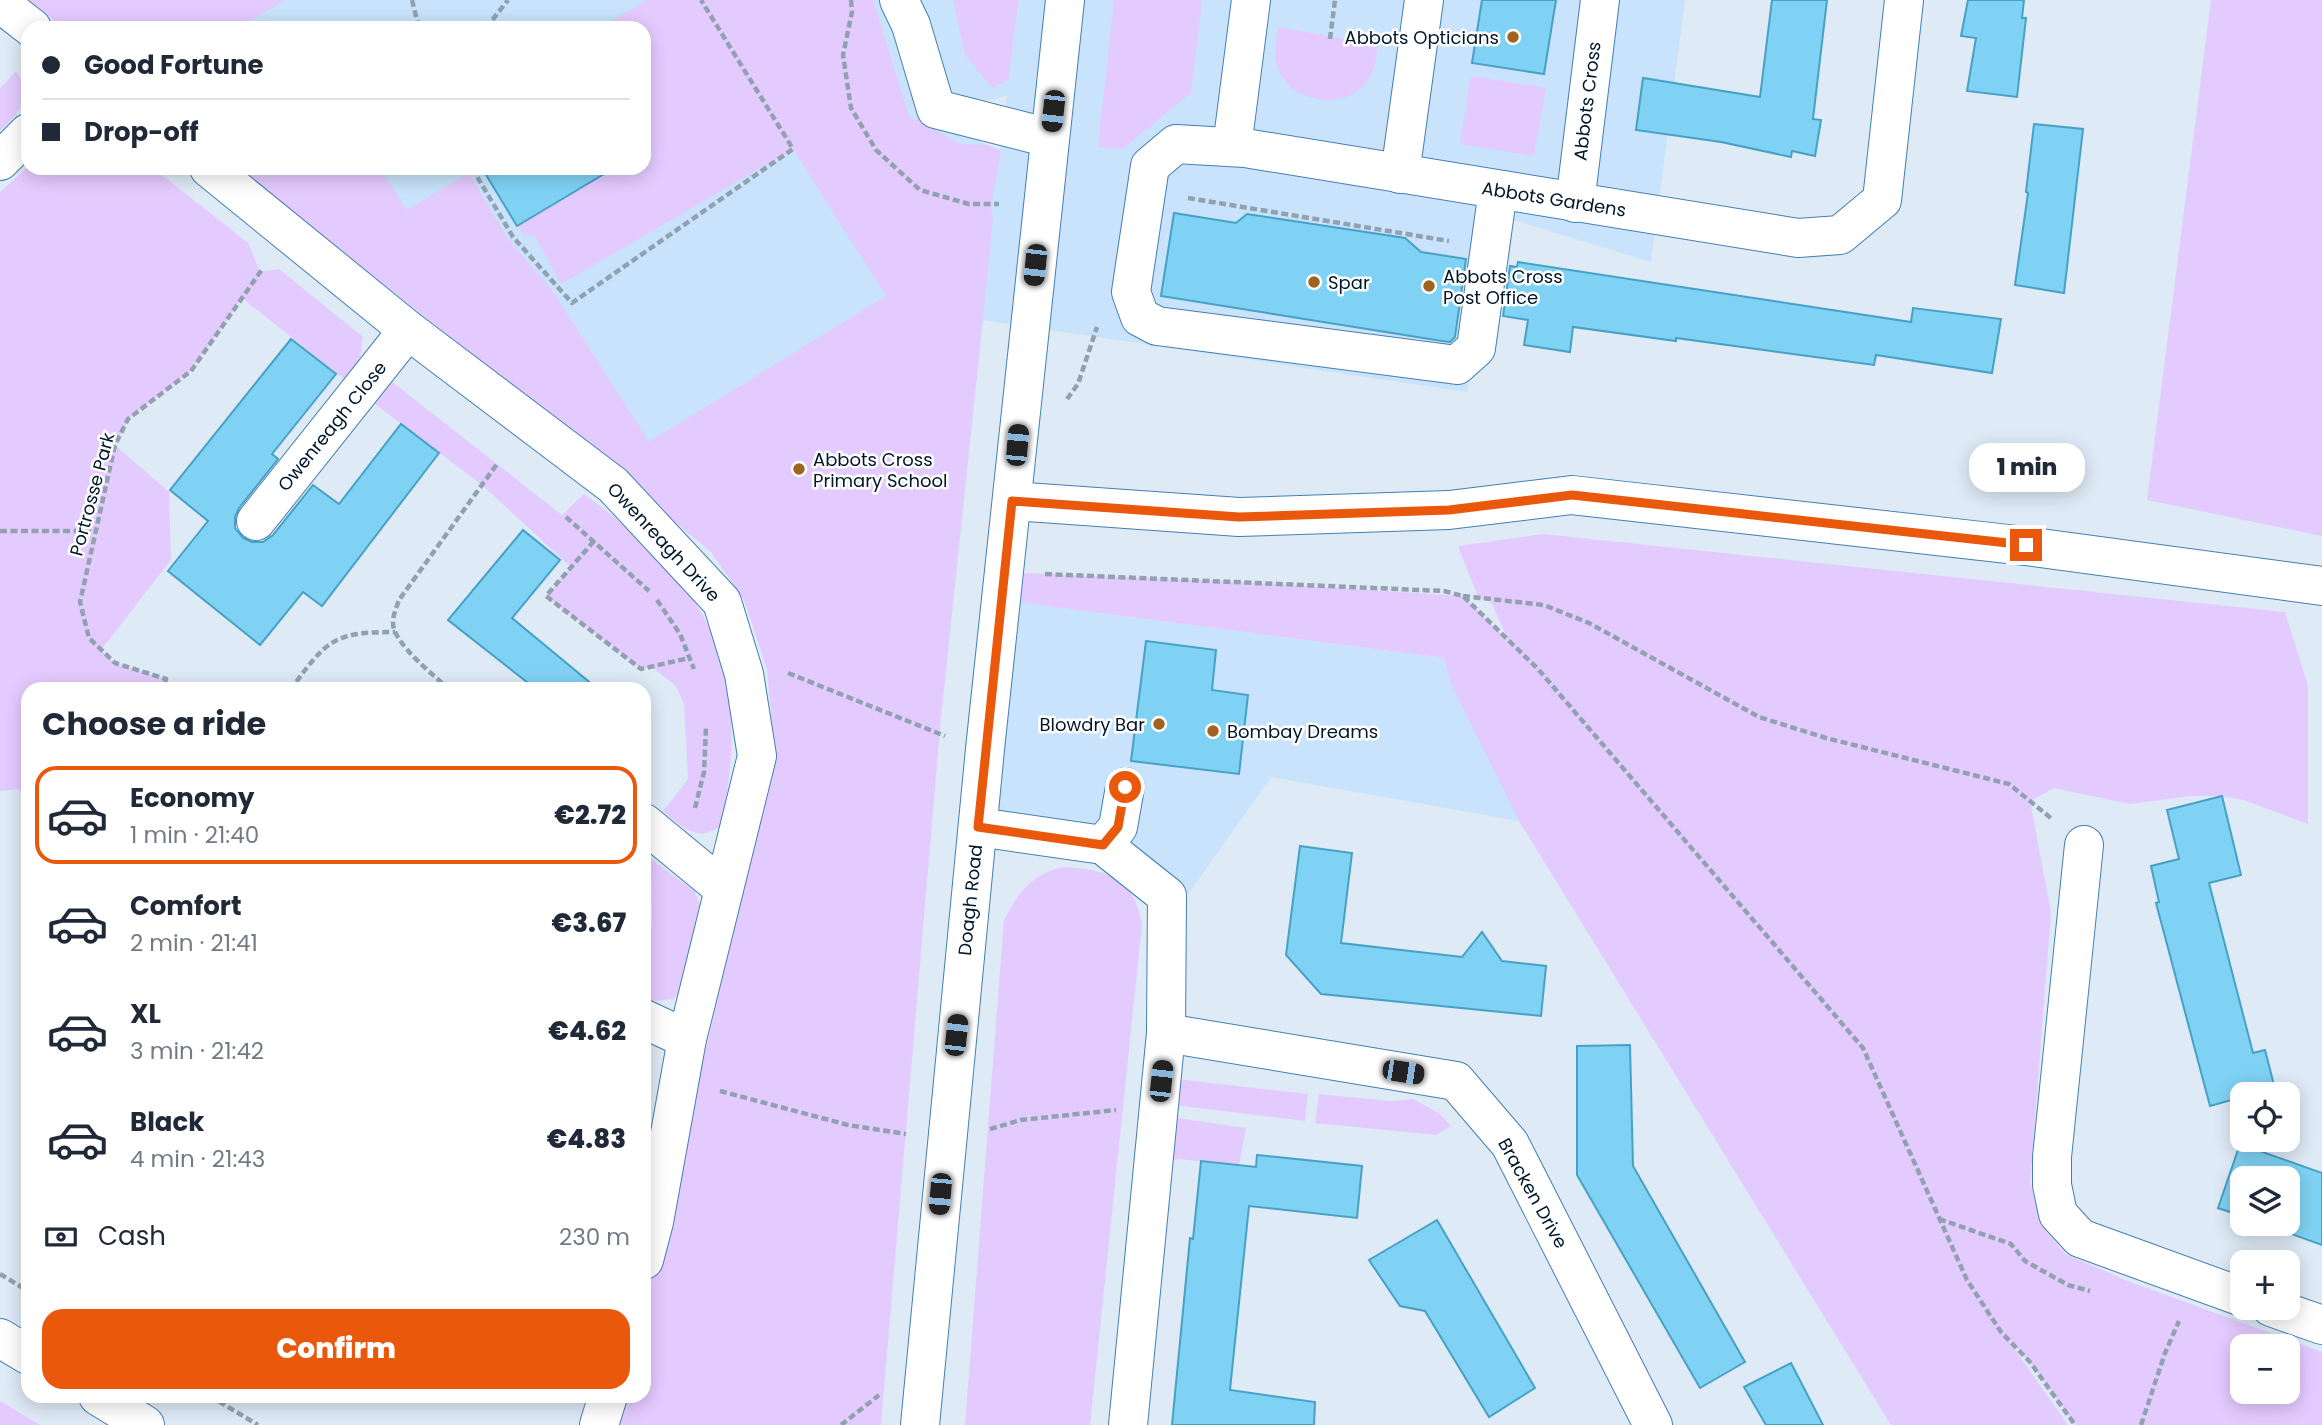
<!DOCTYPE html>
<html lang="en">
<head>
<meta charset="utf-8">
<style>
	body { margin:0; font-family:Poppins,sans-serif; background:#f6f6f7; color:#1f2937; height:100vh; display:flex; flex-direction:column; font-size:26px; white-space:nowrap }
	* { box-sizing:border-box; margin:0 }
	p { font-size:23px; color:#747a83 }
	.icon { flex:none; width:38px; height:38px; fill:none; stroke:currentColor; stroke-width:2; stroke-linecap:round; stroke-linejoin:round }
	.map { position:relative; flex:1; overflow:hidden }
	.details { position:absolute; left:21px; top:682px; width:630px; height:721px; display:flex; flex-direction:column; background:#fff; border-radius:21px; box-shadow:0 4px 18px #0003 }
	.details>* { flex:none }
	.hud { position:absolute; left:21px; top:21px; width:630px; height:154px; border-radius:21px; box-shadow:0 4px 18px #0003; display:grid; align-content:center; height:154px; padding:0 21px; background:#fff }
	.tools { position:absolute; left:2230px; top:1082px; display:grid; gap:14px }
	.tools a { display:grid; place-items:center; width:70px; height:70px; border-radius:14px; background:#fff; box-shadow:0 4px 18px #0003; font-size:35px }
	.end { position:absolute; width:32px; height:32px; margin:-16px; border:9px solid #ea580c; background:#fff; box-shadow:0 0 0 4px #fff }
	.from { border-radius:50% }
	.bubble { position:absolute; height:49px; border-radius:21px; background:#fff; box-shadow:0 4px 18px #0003; font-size:23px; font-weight:800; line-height:49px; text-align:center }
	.car { position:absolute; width:21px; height:42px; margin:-21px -10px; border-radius:9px; box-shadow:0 0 5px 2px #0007; background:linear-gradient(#222 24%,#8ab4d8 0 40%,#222 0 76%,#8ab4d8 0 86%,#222 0) }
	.hud b { display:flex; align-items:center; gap:24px; height:66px; font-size:26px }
	.hud b+b { border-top:2px solid #e0e1e3 }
	.hud i { width:18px; height:18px; background:#1f2937 }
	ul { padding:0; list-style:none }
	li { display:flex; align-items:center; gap:21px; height:98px; margin:0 14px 10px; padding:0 7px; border:4px solid transparent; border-radius:21px }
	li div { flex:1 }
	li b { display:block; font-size:26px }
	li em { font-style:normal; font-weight:800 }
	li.current { border-color:#ea580c }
	li>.icon { width:63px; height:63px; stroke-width:1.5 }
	h2 { padding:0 21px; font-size:32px; line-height:84px }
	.pay { display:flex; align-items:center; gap:18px; height:77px; padding:0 21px; font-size:26px }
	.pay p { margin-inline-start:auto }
	.button { display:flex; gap:14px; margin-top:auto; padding:14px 21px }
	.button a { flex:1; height:80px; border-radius:21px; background:#ea580c; color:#fff; font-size:28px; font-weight:800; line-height:80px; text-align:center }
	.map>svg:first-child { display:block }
	.built { fill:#c8e3fb; fill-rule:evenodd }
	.green { fill:#e4cbff; fill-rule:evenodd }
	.building { fill:#80d2f4; stroke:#46a1c4; stroke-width:2 }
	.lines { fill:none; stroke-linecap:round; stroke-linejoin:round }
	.minor-casing { stroke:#447fb1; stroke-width:40 }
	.major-casing { stroke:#447fb1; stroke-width:40 }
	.path { stroke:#92a1b0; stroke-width:4.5; stroke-dasharray:7 3.5; stroke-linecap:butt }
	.minor { stroke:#fff; stroke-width:38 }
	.major { stroke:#fff; stroke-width:38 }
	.route { stroke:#ea580c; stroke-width:9 }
	.poi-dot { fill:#9d6521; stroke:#fff; stroke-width:2.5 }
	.labels { text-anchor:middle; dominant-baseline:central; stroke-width:5; stroke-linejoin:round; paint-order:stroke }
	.poi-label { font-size:18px; fill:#01172b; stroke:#fff; text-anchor:start }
	.street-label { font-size:18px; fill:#01172b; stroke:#fff }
</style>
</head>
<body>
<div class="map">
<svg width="2322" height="1425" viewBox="0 0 2322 1425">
	<rect width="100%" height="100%" fill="#deeaf6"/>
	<g class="built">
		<path d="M 91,0 L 979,0 L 1011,59 L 1019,0 L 1685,0 L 1651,262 L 1497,215 L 1467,392 L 983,320 L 941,717 L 255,168 L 644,168 L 644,28 L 118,28 ZM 1007,95 L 1000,150 L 954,130 L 959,99 L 994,100 Z"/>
		<path d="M 1001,600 L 1444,658 L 1519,821 L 1271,777 L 1167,924 L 1103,845 L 978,827 Z"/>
	</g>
	<g class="green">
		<path d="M 28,0 L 285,0 L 239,28 L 64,28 Z"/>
		<path d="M 647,0 L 873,0 L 909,116 L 961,144 L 987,145 L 1001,151 C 998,171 988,203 993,221 L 941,717 L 881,1425 L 617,1425 L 624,1397 L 644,1396 L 644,1314 L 769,779 L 774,747 L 767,669 L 744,600 L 711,552 L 456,341 L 235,168 L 286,168 L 289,173 L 297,168 L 380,168 L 407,210 L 469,173 L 510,242 L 552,290 L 649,442 L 886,296 L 793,149 L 561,284 L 535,236 L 522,234 L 517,226 L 614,168 L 644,168 L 644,28 L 599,28 Z"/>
		<path d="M 953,0 L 1019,0 L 1008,80 L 992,88 L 965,55 Z"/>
		<path d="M 1114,0 L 1202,0 L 1191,93 L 1122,149 L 1098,147 Z"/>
		<path d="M 2211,0 L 2322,0 L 2322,536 L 2147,500 Z"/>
		<path d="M 1278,27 L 1378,45 C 1376,54 1376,64 1372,72 C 1353,118 1278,104 1275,55 C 1275,46 1277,36 1278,27 Z"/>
		<path d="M 16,71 C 34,98 20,111 0,131 L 0,89 Z"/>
		<path d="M 1471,76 L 1546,88 L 1534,156 L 1460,144 Z"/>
		<path d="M 28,167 L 153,168 L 248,243 L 260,272 L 279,269 L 363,337 L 359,365 L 345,380 L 242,298 L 191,371 L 128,419 L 115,445 L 169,492 L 171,560 L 101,650 L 115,663 L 166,679 L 164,689 L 28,690 L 28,801 L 19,789 L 0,791 L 0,192 Z"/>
		<path d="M 391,381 L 562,515 L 584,494 C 713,588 753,668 721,826 C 697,843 682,827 663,811 L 688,779 L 684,704 L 676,686 L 652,667 L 641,669 L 546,596 L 571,567 L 482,485 L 375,404 Z"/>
		<path d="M 1543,534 L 2285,612 L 2308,686 L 2308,824 L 2244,800 L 2222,796 L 2191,796 L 2130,804 L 2054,788 L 2030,801 L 2051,912 L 2030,1183 L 2042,1226 L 2065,1254 L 2125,1280 L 2322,1352 L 2322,1425 L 2075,1425 L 2030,1362 L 2006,1337 L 2068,1425 L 1891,1425 L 1519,821 L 1452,686 L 1444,658 L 1001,600 L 1004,572 L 1241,582 L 1463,596 L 1508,640 L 1490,600 L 1479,599 L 1458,546 ZM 2242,1346 L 2287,1346 L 2287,1391 L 2242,1391 Z"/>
		<path d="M 651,859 L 694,891 L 704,913 L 687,987 L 673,999 L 653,1001 L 644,997 L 644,937 L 651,929 L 652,920 Z"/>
		<path d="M 1065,867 C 1108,870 1134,878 1142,924 L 1090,1425 L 965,1425 L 1004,920 C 1019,892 1033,872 1065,867 Z"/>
		<path d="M 1177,1079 L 1308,1094 L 1305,1121 L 1174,1105 Z"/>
		<path d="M 1319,1094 L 1390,1101 L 1413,1099 L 1440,1114 L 1451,1126 L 1436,1135 L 1315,1123 Z"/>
		<path d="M 1171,1117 L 1246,1128 L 1239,1165 L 1178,1159 L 1169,1162 Z"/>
		<path d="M 0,1401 L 40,1425 L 0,1425 Z"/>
	</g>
	<g class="building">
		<path d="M 1482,0 L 1556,0 L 1544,74 L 1472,63 Z"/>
		<path d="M 1772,0 L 1827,0 L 1813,119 L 1821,120 L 1815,156 L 1792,151 L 1791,157 L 1721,142 L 1636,130 L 1643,78 L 1760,97 Z"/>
		<path d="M 1968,0 L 2024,0 L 2022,18 L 2026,18 L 2017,97 L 1967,91 L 1976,38 L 1961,36 Z"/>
		<path d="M 2034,124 L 2083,129 L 2064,293 L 2015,285 L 2028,193 L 2026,192 Z"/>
		<path d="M 482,168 L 614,168 L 517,226 Z"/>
		<path d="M 1174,213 L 1236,223 L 1247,214 L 1405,238 L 1421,252 L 1466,259 L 1455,337 L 1450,342 L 1442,341 L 1161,296 Z"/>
		<path d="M 1518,262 L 1911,322 L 1913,308 L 2001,319 L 1992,373 L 1876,355 L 1874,365 L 1676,338 L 1676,341 L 1573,327 L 1570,352 L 1524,345 L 1528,320 L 1503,316 L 1510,266 L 1517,267 Z"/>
		<path d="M 291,339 L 336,374 L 272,454 L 278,459 L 239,508 L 235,517 L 235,528 L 243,538 L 252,542 L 263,542 L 273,535 L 313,485 L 339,504 L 401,424 L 439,453 L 322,606 L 303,592 L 260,645 L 168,571 L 208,521 L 170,490 Z"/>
		<path d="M 523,530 L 560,560 L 512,618 L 599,690 L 537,690 L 448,620 Z"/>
		<path d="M 1146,641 L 1216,650 L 1212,690 L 1248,695 L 1239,774 L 1131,761 Z"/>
		<path d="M 2222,796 L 2241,875 L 2209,883 L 2253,1053 L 2265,1050 L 2275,1089 L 2242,1094 L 2242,1097 L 2210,1106 L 2156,903 L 2159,902 L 2151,866 L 2179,859 L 2167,810 Z"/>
		<path d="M 1300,846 L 1352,853 L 1341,943 L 1462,957 L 1482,932 L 1502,961 L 1546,966 L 1541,1016 L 1321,994 L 1286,955 Z"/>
		<path d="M 1630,1045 L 1633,1166 L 1745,1362 L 1700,1388 L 1577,1175 L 1577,1046 Z"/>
		<path d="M 2240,1144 L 2322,1173 L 2322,1245 L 2261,1223 L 2287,1223 L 2287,1178 L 2242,1178 L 2242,1216 L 2218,1208 Z"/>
		<path d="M 1257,1155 L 1362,1166 L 1357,1218 L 1249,1206 L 1230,1390 L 1315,1402 L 1314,1425 L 1172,1425 L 1190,1238 L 1193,1239 L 1201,1161 L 1256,1167 Z"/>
		<path d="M 1437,1220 L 1535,1388 L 1489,1417 L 1425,1311 L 1400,1306 L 1369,1260 Z"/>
		<path d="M 1791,1363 L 1823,1425 L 1766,1425 L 1744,1387 Z"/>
	</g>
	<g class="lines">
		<defs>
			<g id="minor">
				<path d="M 899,0 L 911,25 L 936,109 L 1050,138"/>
				<path d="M 0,3 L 32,28"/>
				<path d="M 1232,147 L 1251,0"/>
				<path d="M 0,161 L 28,133"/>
				<path d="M 209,168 L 408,330 L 613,485 L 722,602 L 744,674 L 757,756 L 687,1039 L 654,1222 L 644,1260"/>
				<path d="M 1400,174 L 1424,0"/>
				<path d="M 1498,190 L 1476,348 L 1457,365 L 1157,326 L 1140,317 L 1131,292 L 1150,166 L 1176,144 L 1245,148 L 1798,238 L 1840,235 L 1882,200 L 1904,0"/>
				<path d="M 1575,203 L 1600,0"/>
				<path d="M 1012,501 L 1239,517 L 1449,510 L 1572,495 L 2026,546 L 2322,586"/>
				<path d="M 256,521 L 408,330"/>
				<path d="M 644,823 L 724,889"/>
				<path d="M 978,827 L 1103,845 L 1167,896 L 1166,1033 L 1128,1425"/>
				<path d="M 1103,845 L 1118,827 L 1125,787"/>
				<path d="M 2084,845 L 2052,1157 L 2052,1185 L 2058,1214 L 2080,1238 L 2242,1297"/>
				<path d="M 644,1019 L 687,1039"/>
				<path d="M 1166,1033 L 1456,1081 L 1510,1144 L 1653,1425"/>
				<path d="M 2271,1307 L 2322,1325"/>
				<path d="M 0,1338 L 28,1355"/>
				<path d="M 98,1396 L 145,1425"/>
				<path d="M 599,1425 L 608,1396"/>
			</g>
			<path id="major" d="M 920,1425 L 985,749 L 1065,0"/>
		</defs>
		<use href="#minor" class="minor-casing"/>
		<use href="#major" class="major-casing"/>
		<g class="path">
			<path d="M 412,0 L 419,28"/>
			<path d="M 851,0 L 852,12 L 843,55 L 851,108 L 876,150 L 920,190 L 969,204 L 999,204"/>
			<path d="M 486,28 L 508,0"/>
			<path d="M 1330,39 L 1335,0"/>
			<path d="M 472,168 L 513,237 L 572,303 L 793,149 L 701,0"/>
			<path d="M 1188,198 L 1449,241"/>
			<path d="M 1067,399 L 1078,384 L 1097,327"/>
			<path d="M 566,517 L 649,591"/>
			<path d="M 0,531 L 95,531"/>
			<path d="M 594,541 L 546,596 L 641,669 L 689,658"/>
			<path d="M 1045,574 L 1444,591 L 1463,596 L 1538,669 L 1863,1048 L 1967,1280 L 2001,1332 L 2030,1362 L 2075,1425"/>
			<path d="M 1463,596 L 1544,605 L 1589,623 L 1759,717 L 1826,738 L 2009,784 L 2052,819"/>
			<path d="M 657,600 L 680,634 L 694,669"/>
			<path d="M 788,673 L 945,736"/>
			<path d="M 168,690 L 164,688 L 166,679 L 115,663 L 89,638 L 80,602 L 115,445 L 128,419 L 191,371 L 263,268"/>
			<path d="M 290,690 C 327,641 331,632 395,632"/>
			<path d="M 450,690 C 435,676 392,643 393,622 C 393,615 397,606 399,600 L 497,464"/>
			<path d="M 695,808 L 704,772 L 706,727"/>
			<path d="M 720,1091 L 848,1125 L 906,1134"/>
			<path d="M 990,1129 L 1021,1120 L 1116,1110"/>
			<path d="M 1939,1219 L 2011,1244 L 2025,1261 L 2068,1285 L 2090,1291"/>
			<path d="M 0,1274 L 28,1291"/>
			<path d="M 210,1396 L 258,1425"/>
			<path d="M 841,1425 L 879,1395"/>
			<path d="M 2141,1425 L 2165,1353 L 2179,1321"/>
		</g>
		<use href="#minor" class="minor"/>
		<use href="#major" class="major"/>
	</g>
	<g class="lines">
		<path class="route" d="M 1125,787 L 1118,827 L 1103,845 L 978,827 L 1012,501 L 1239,517 L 1449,510 L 1572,495 L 2026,545"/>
	</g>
	<g class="poi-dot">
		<circle cx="1513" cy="37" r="7"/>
		<circle cx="1314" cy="282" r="7"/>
		<circle cx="1429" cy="286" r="7"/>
		<circle cx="799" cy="469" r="7"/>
		<circle cx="1159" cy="724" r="7"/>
		<circle cx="1213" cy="731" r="7"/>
	</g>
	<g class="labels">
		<g class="poi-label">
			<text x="1499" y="37" text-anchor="end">Abbots Opticians</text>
			<text x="1443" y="276">Abbots Cross<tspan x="1443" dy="21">Post Office</tspan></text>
			<text x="1328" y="282">Spar</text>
			<text x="813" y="459">Abbots Cross<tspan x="813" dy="21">Primary School</tspan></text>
			<text x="1145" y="724" text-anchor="end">Blowdry Bar</text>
			<text x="1227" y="731">Bombay Dreams</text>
		</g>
		<g class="street-label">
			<text transform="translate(1587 101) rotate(-83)">Abbots Cross</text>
			<text transform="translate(1554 199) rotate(9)">Abbots Gardens</text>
			<text transform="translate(332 426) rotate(-51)">Owenreagh Close</text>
			<text transform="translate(92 494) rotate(-75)">Portrosse Park</text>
			<text transform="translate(664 542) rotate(47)">Owenreagh Drive</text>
			<text transform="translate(970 900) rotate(-84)">Doagh Road</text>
			<text transform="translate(1533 1193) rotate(61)">Bracken Drive</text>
		</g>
	</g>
</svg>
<div class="tools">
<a><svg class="icon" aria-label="locate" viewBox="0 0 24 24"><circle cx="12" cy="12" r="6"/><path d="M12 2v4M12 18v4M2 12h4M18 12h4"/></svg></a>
<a><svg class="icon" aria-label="layers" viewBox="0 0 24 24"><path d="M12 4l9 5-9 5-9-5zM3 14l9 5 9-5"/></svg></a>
<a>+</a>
<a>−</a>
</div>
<i class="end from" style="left:1125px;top:787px"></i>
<i class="end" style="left:2026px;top:545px"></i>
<div class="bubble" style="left:1969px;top:443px;width:116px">1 min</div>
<i class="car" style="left:1053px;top:111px;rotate:186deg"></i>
<i class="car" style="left:1035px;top:265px;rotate:186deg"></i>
<i class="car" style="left:1017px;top:445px;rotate:5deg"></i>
<i class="car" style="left:956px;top:1035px;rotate:6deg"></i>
<i class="car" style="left:1403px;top:1072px;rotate:99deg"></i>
<i class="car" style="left:1161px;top:1081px;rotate:6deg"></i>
<i class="car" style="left:940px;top:1194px;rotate:185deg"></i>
<div class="hud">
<b><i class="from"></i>Good Fortune</b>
<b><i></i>Drop-off</b>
</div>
<section class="details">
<h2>Choose a ride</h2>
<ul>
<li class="current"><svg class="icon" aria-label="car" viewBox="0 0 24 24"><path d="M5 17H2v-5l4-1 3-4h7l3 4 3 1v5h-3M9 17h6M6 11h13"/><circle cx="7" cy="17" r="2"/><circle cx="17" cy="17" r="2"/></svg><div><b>Economy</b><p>1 min · 21:40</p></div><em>€2.72</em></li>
<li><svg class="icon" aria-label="car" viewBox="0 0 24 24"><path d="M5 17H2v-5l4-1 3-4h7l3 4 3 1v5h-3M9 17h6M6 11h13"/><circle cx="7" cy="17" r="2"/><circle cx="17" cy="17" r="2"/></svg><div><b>Comfort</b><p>2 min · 21:41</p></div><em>€3.67</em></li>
<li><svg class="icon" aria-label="car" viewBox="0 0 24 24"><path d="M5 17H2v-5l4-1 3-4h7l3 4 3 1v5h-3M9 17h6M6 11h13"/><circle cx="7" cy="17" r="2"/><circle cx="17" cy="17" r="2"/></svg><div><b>XL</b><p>3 min · 21:42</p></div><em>€4.62</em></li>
<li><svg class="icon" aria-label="car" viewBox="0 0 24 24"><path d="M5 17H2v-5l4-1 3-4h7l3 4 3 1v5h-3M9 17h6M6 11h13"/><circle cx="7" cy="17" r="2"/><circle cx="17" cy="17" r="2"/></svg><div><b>Black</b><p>4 min · 21:43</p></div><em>€4.83</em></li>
</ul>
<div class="pay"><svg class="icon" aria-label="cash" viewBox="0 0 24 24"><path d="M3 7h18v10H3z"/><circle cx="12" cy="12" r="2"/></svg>Cash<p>230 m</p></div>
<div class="button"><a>Confirm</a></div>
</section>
</div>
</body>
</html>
